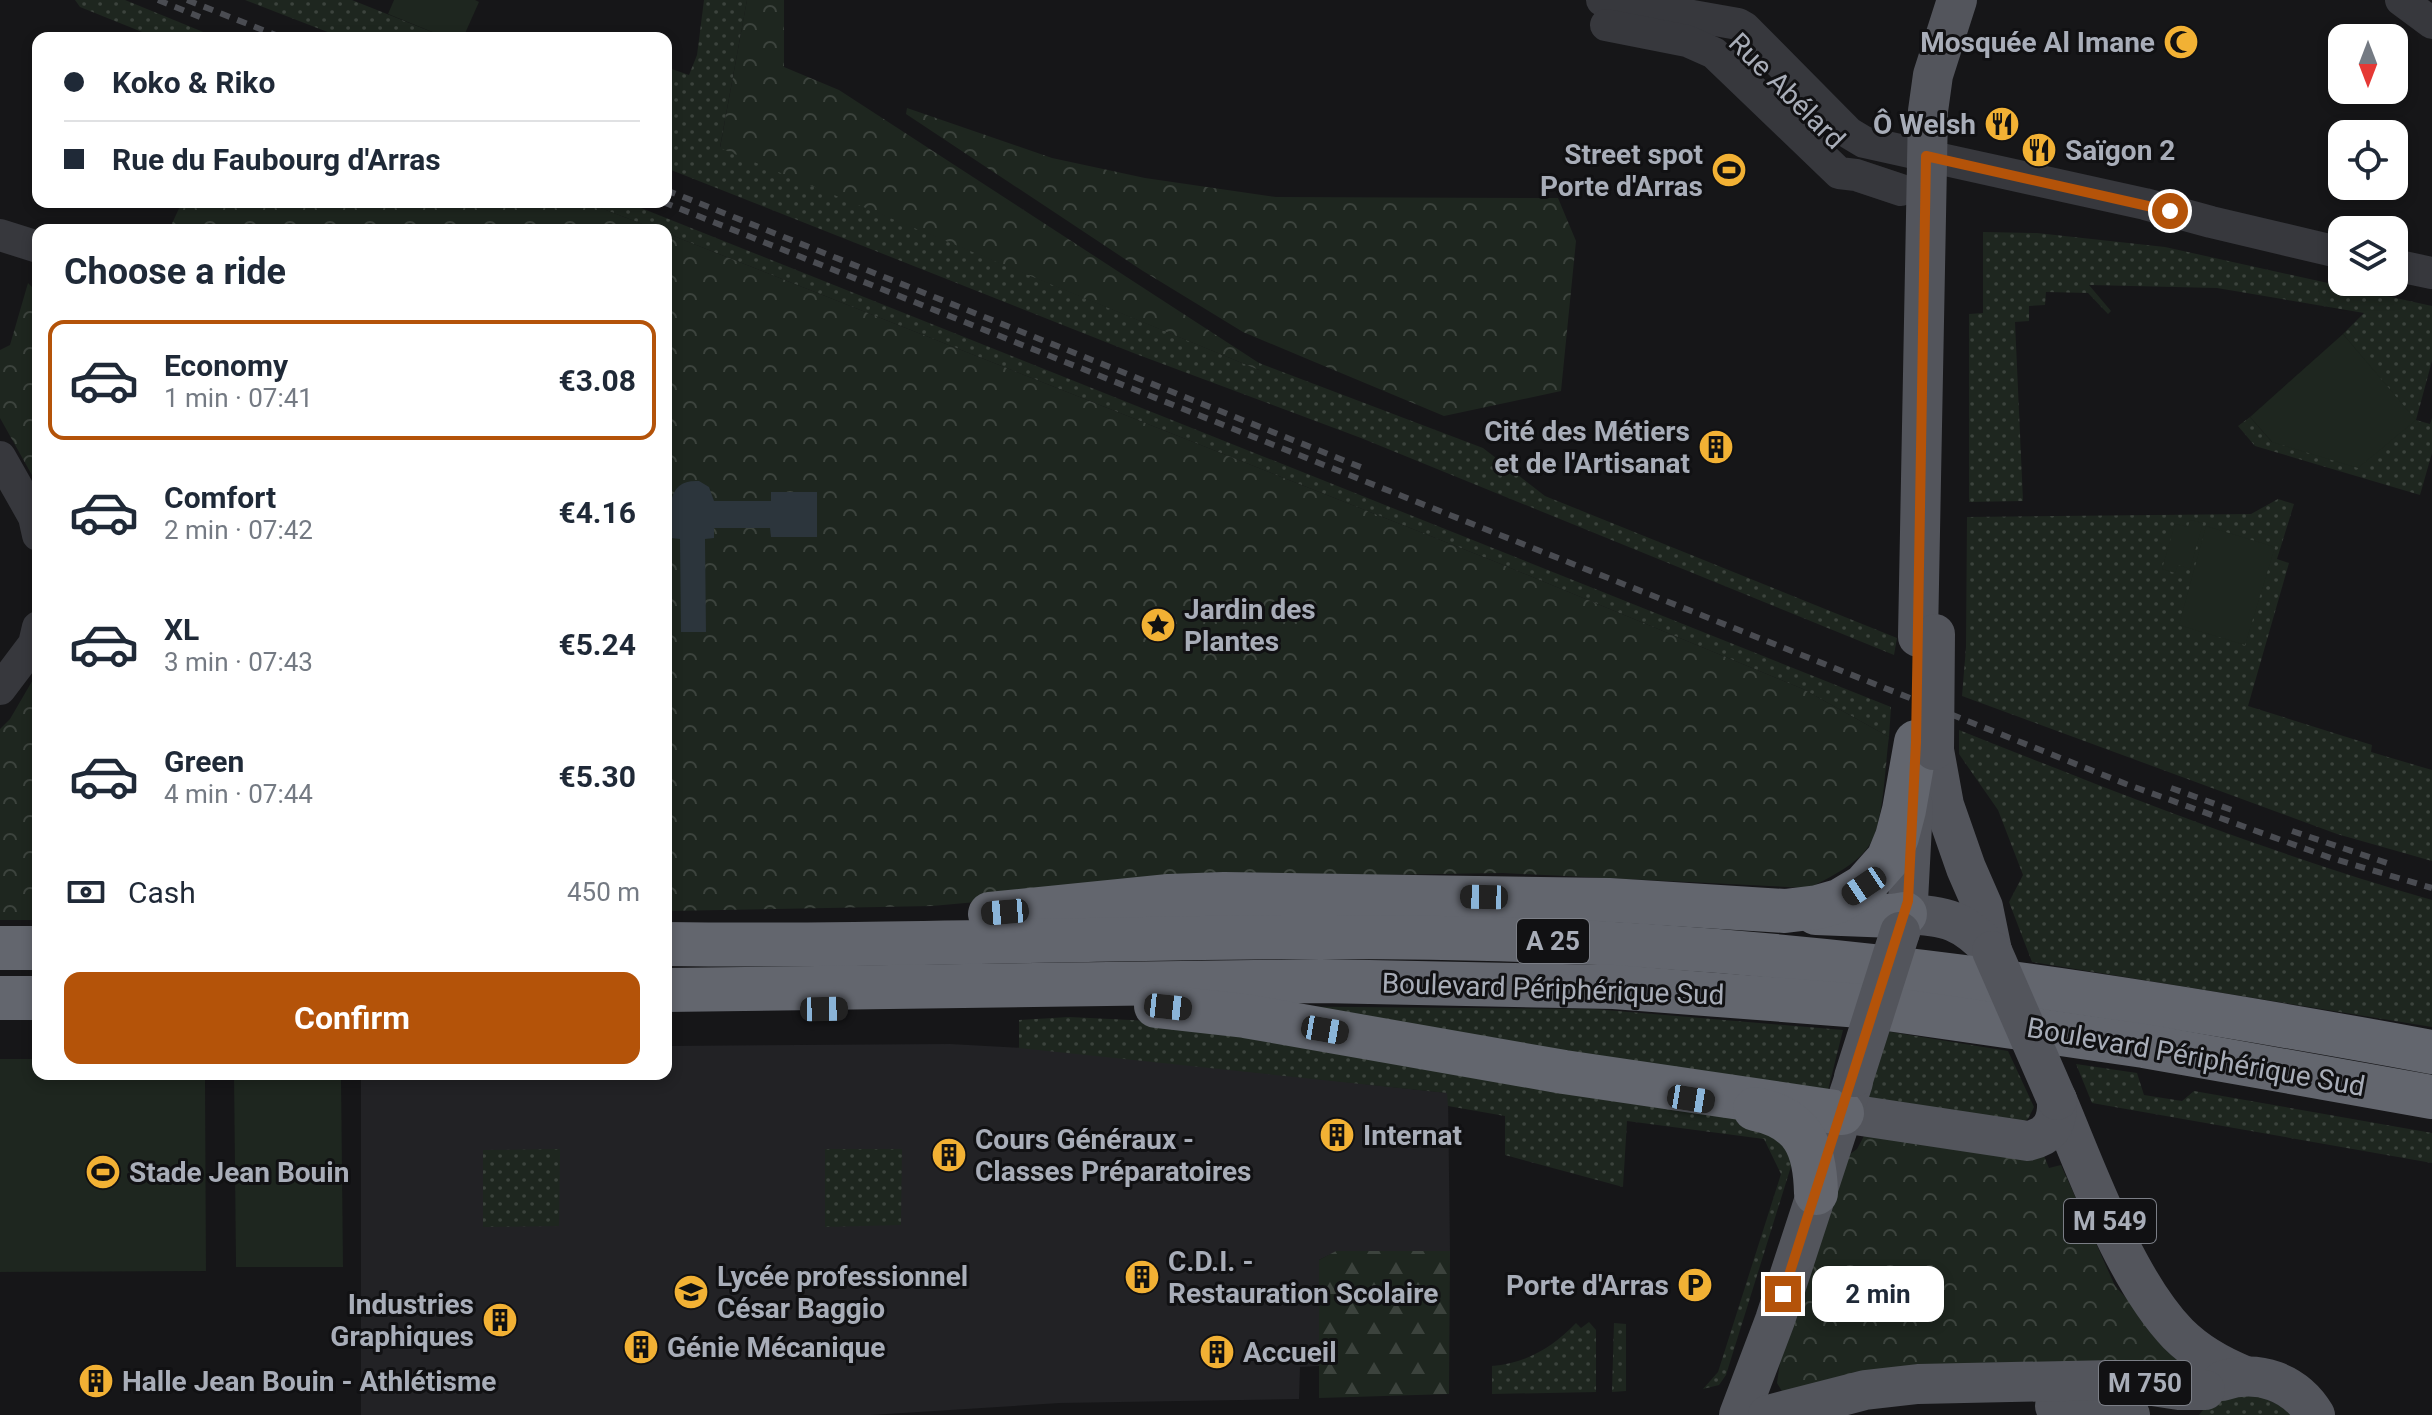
<!DOCTYPE html>
<html lang="en">
<head>
<meta charset="utf-8">
<style>
	body { margin:0; font-family:Roboto,sans-serif; background:#f6f6f7; color:#1f2937; height:100vh; display:flex; flex-direction:column; font-size:30px; white-space:nowrap }
	* { box-sizing:border-box; margin:0 }
	p { font-size:26px; color:#747a83 }
	.icon { flex:none; width:44px; height:44px; fill:none; stroke:currentColor; stroke-width:2; stroke-linecap:round; stroke-linejoin:round }
	.map { position:relative; flex:1; overflow:hidden }
	.side { position:absolute; left:32px; top:224px; width:640px; height:856px; display:flex; flex-direction:column; background:#fff; border-radius:16px; box-shadow:0 4px 12px #0003 }
	.side>* { flex:none }
	.top-card { position:absolute; left:32px; top:32px; width:640px; height:176px; border-radius:16px; box-shadow:0 4px 12px #0003; display:grid; align-content:center; height:176px; padding:0 32px; background:#fff }
	.needle { width:52px; rotate:180deg }
	.tools { position:absolute; left:2328px; top:24px; display:grid; gap:16px }
	.tools a { display:grid; place-items:center; width:80px; height:80px; border-radius:16px; background:#fff; box-shadow:0 4px 12px #0003; font-size:40px }
	.end { position:absolute; width:36px; height:36px; margin:-18px; border:10px solid #b45309; background:#fff; box-shadow:0 0 0 4px #fff }
	.from { border-radius:50% }
	.bubble { position:absolute; height:56px; border-radius:16px; background:#fff; box-shadow:0 4px 12px #0003; font-size:26px; font-weight:700; line-height:56px; text-align:center }
	.car { position:absolute; width:24px; height:48px; margin:-24px -12px; border-radius:10px; box-shadow:0 0 6px 2px #0007; background:linear-gradient(#222 24%,#8ab4d8 0 40%,#222 0 76%,#8ab4d8 0 86%,#222 0) }
	.top-card b { display:flex; align-items:center; gap:28px; height:76px; font-size:30px }
	.top-card b+b { border-top:2px solid #e0e1e3 }
	.top-card i { width:20px; height:20px; background:#1f2937 }
	ul { padding:0; list-style:none }
	li { display:flex; align-items:center; gap:24px; height:120px; margin:0 16px 12px; padding:0 16px; border:4px solid transparent; border-radius:16px }
	li div { flex:1 }
	li b { display:block; font-size:30px }
	li em { font-style:normal; font-weight:700 }
	li.active { border-color:#b45309 }
	li>.icon { width:72px; height:72px; stroke-width:1.5 }
	h2 { padding:0 32px; font-size:36px; line-height:96px }
	.pay { display:flex; align-items:center; gap:20px; height:88px; padding:0 32px; font-size:30px }
	.pay p { margin-inline-start:auto }
	.cta { display:flex; gap:16px; margin-top:auto; padding:16px 32px }
	.cta a { flex:1; height:92px; border-radius:16px; background:#b45309; color:#fff; font-size:32px; font-weight:700; line-height:92px; text-align:center }
	.map>svg:first-child { display:block }
	.built { fill:#222225 }
	.grass { fill:url(#grass-dots) }
	.forest { fill:url(#forest-firs) }
	.park { fill:url(#park-crowns) }
	.pitch { fill:#1e261f }
	.water { fill:#2c353c }
	.lines { fill:none; stroke-linecap:round; stroke-linejoin:round }
	.minor { stroke:#37383d; stroke-width:32 }
	.major { stroke:#53555c; stroke-width:40 }
	.highway { stroke:#63666e; stroke-width:44 }
	.rail { stroke:#4a4c52; stroke-width:6; stroke-dasharray:10 8; stroke-linecap:butt }
	.major-bridge { stroke:#53555c; stroke-width:40 }
	.route { stroke:#b45309; stroke-width:10 }
	.labels { text-anchor:middle; dominant-baseline:central; stroke-width:6; stroke-linejoin:round; paint-order:stroke }
	.shield { fill:#111113; stroke:#7b7e86; stroke-width:2 }
	.shield-label { font-size:26px; font-weight:bold; fill:#a8adb8 }
	.poi-label { font-size:28px; font-weight:bold; fill:#a8adb8; stroke:#111113; text-anchor:start }
	.street-label { font-size:28px; fill:#a8adb8; stroke:#111113 }
</style>
</head>
<body>
<div class="map">
<svg width="2432" height="1415" viewBox="0 0 2432 1415">
	<defs>
		<pattern id="grass-dots" width="8" height="8" patternUnits="userSpaceOnUse" patternTransform="scale(2)"><rect width="8" height="8" fill="#1e261f"/><path d="M2 2h.1M6 6h.1" fill="none" stroke="#3c433d" stroke-width="1.8" stroke-linecap="round"/></pattern>
		<pattern id="forest-firs" width="22" height="20" patternUnits="userSpaceOnUse" patternTransform="scale(2)"><rect width="22" height="20" fill="#1e261f"/><path d="M5 1l3.5 6h-7zM16 11l3.5 6h-7z" fill="#3c433d"/></pattern>
		<pattern id="park-crowns" width="20" height="18" patternUnits="userSpaceOnUse" patternTransform="scale(2)"><rect width="20" height="18" fill="#1e261f"/><path d="M2 6a3 3 0 1 1 6 0M12 15a3 3 0 1 1 6 0" fill="none" stroke="#3c433d"/></pattern>
	</defs>
	<rect width="100%" height="100%" fill="#161618"/>
	<path class="built" d="M 950,1044 L 1043,1049 L 1448,1093 L 1450,1251 L 1337,1251 L 1319,1260 L 1319,1366 L 1300,1367 L 1299,1399 L 1060,1403 L 871,1415 L 361,1415 L 361,1074 L 666,1074 L 666,1046 Z"/>
	<g class="grass">
		<path d="M 75,0 L 125,0 L 218,38 L 157,38 L 80,7 Z"/>
		<path d="M 245,0 L 352,0 L 447,38 L 343,38 Z"/>
		<path d="M 704,0 L 747,0 L 720,147 L 1259,370 L 1259,363 L 1483,448 L 1545,496 L 1897,638 L 1894,655 L 1361,438 L 1136,354 L 666,168 L 666,67 L 689,75 L 697,55 Z"/>
		<path d="M 585,202 L 626,202 L 1891,707 L 1889,737 L 1803,689 L 1496,562 L 666,233 L 666,230 L 658,230 Z"/>
		<path d="M 1983,232 L 2037,233 L 2165,247 L 2432,306 L 2432,361 L 2416,420 L 2430,424 L 2432,418 L 2432,453 L 2420,495 L 2255,446 L 2238,426 L 2250,417 L 2272,442 L 2415,421 L 2343,334 L 2364,313 L 2217,288 L 2089,285 L 2111,311 L 2108,314 L 2088,293 L 2046,292 L 2045,305 L 2029,306 L 2029,321 L 2015,322 L 2023,501 L 1969,502 L 1969,314 L 1983,313 Z"/>
		<path d="M 2278,499 L 2294,504 L 2277,559 L 2289,563 L 2248,706 L 2372,745 L 2371,752 L 2432,770 L 2432,861 L 2337,834 L 1962,696 L 1966,647 L 1967,517 L 2251,514 Z"/>
		<path d="M 1959,730 C 2115,792 2271,854 2432,900 L 2432,1027 L 2032,962 L 2009,902 L 2023,875 L 1998,810 L 1959,754 Z"/>
		<path d="M 1232,1006 L 1594,1009 L 1843,1030 L 1827,1094 Z"/>
		<path d="M 1069,1017 L 1172,1022 L 1770,1124 L 1793,1160 L 1726,1375 L 1719,1385 L 1703,1389 L 1718,1372 L 1781,1174 L 1764,1139 L 1627,1121 L 1623,1187 L 1505,1155 L 1505,1116 L 1448,1106 L 1447,1093 L 1019,1048 L 1019,1020 Z"/>
		<path d="M 1885,1031 L 2008,1051 L 2034,1107 L 2028,1119 L 2014,1126 L 1876,1103 L 1867,1095 Z"/>
		<path d="M 2076,1064 L 2137,1073 L 2144,1095 L 2182,1101 L 2194,1091 L 2432,1133 L 2432,1163 L 2092,1103 Z"/>
		<path d="M 560,1149 L 559,1226 L 483,1227 L 483,1150 Z"/>
		<path d="M 825,1149 L 902,1149 L 901,1225 L 825,1227 Z"/>
		<path d="M 1589,1322 L 1596,1330 L 1596,1392 L 1492,1394 L 1492,1366 C 1526,1363 1552,1348 1576,1323 L 1581,1328 Z"/>
		<path d="M 1614,1323 L 1626,1324 L 1626,1391 L 1612,1392 Z"/>
		<path d="M 2246,1389 L 2299,1415 L 2199,1415 L 2208,1404 Z"/>
	</g>
	<path class="forest" d="M 1336,1251 L 1450,1251 L 1449,1394 L 1319,1398 L 1319,1260 Z"/>
	<g class="park">
		<path d="M 747,0 L 784,0 L 784,67 L 839,90 L 1259,363 L 1259,370 L 720,148 Z"/>
		<path d="M 907,108 L 1052,158 L 1145,178 L 1276,197 L 1558,198 L 1576,241 L 1561,391 L 1444,416 L 1305,358 L 1243,332 L 1143,271 L 906,114 Z"/>
		<path d="M 182,202 L 585,202 L 658,230 L 169,230 Z"/>
		<path d="M 666,233 L 1496,562 L 1803,689 L 1889,737 C 1885,764 1884,822 1870,844 C 1857,865 1830,877 1809,888 L 1503,873 L 1374,875 L 1236,879 L 932,906 L 666,911 Z"/>
		<path d="M 28,283 L 38,293 L 38,486 L 0,418 L 0,350 L 10,345 Z"/>
		<path d="M 38,671 L 38,920 L 0,920 L 0,729 L 10,719 Z"/>
		<path d="M 1864,1136 L 2044,1156 L 2049,1168 L 2061,1165 L 2115,1286 L 2190,1367 L 2185,1375 L 1785,1396 L 1777,1383 L 1781,1355 L 1846,1157 L 1857,1149 Z"/>
	</g>
	<g class="pitch">
		<path d="M 394,0 L 475,0 L 479,2 L 463,38 L 447,38 L 388,14 Z"/>
		<path d="M 2343,334 L 2416,420 L 2358,468 L 2272,442 L 2250,417 Z"/>
		<path d="M 2190,520 L 2203,523 L 2190,569 L 2178,565 L 2175,573 L 2162,569 L 2175,524 L 2188,527 Z"/>
		<path d="M 2206,526 L 2275,547 L 2245,645 L 2179,625 Z"/>
		<path d="M 0,1059 L 38,1059 L 38,1074 L 205,1074 L 206,1271 L 0,1272 Z"/>
		<path d="M 234,1074 L 341,1074 L 343,1267 L 236,1267 Z"/>
	</g>
	<path class="water" d="M 699,481 L 709,487 L 714,501 L 771,501 L 771,492 L 817,492 L 817,537 L 771,537 L 770,528 L 714,528 L 714,538 L 705,539 L 706,632 L 681,632 L 680,539 L 671,538 L 671,529 L 666,528 L 666,502 L 671,502 C 674,486 683,480 699,481 Z"/>
	<g class="lines">
		<g class="minor">
			<path d="M 1602,0 L 1738,24 L 1745,28 L 1849,133 L 1864,142 L 2145,204 L 2211,222 L 2342,253"/>
			<path d="M 2401,0 L 2432,23"/>
			<path d="M 1606,25 L 1687,41 L 1714,53 L 1839,173 L 1856,175 L 1901,190"/>
			<path d="M 0,235 L 38,247"/>
			<path d="M 2394,265 L 2432,273"/>
			<path d="M 0,457 L 34,517 L 38,535"/>
			<path d="M 0,689 L 34,644 L 38,627"/>
		</g>
		<g class="major">
			<path d="M 1918,637 L 1928,111 L 1933,75 L 1957,0"/>
			<path d="M 1934,750 L 1944,805 L 1966,868 L 1983,907 L 1992,951"/>
			<path d="M 1905,914 C 1947,916 1963,920 1992,951"/>
			<path d="M 1900,932 L 1908,901 L 1913,806"/>
			<path d="M 2057,1100 C 2087,1171 2125,1279 2178,1334 C 2198,1354 2220,1366 2245,1376"/>
			<path d="M 1842,1113 L 2028,1141 C 2051,1136 2058,1122 2057,1100"/>
			<path d="M 2222,1381 C 2258,1369 2295,1382 2315,1415"/>
			<path d="M 2055,1406 L 2098,1406 L 2130,1415"/>
			<path d="M 1739,1415 L 1775,1320 L 1853,1082"/>
			<path d="M 1768,1415 L 1865,1390 L 1918,1384 L 2113,1380 L 2179,1390 L 2205,1390"/>
		</g>
		<g class="highway">
			<path d="M 1816,913 L 1894,916 L 1905,914"/>
			<path d="M 990,914 L 1169,896 L 1224,894 L 1609,900 L 1785,911 L 1818,907 L 1839,901 L 1864,886 L 1888,859 L 1897,837 L 1904,810 L 1916,742"/>
			<path d="M 666,944 C 951,948 1237,930 1522,940 C 1831,950 2128,996 2432,1052"/>
			<path d="M 0,948 L 38,948"/>
			<path d="M 666,990 L 1321,981 L 1614,987 L 1874,1007 L 2144,1046 L 2432,1097"/>
			<path d="M 0,998 L 38,998"/>
			<path d="M 1156,1006 L 1245,1016 L 1564,1072 L 1842,1113"/>
			<path d="M 1755,1109 C 1804,1119 1815,1148 1816,1193"/>
		</g>
		<g class="rail">
			<path d="M 158,0 L 200,17"/>
			<path d="M 187,0 L 283,38"/>
			<path d="M 666,190 L 1368,470"/>
			<path d="M 663,202 L 2126,784 L 2331,858 L 2432,888"/>
			<path d="M 2171,788 L 2232,810"/>
			<path d="M 2292,831 L 2387,863"/>
		</g>
		<g class="major-bridge">
			<path d="M 1934,750 L 1935,634"/>
			<path d="M 1992,951 L 2057,1100"/>
			<path d="M 1854,1077 L 1900,932"/>
		</g>
	</g>
	<g class="lines">
		<path class="route" d="M 1783,1294 L 1908,901 L 1916,742 L 1926,156 L 2170,211"/>
	</g>
	<defs>
		<symbol id="mosque-disc" viewBox="-11 -11 22 22"><circle r="9.5" fill="#f2b134" stroke="#111113"/><path d="M3.5-4.9A6 6 0 1 0 3.5 4.9A5 5 0 1 1 3.5-4.9Z" fill="#111"/></symbol>
		<symbol id="restaurant-disc" viewBox="-11 -11 22 22"><circle r="9.5" fill="#f2b134" stroke="#111113"/><path d="M-5-6h1v4h1v-4h1v4h1v-4h1v5L-1.5 .5V6h-2V.5L-5-1ZM5-6V6H3V1.5H1.5Q1.5-4 5-6Z" fill="#111"/></symbol>
		<symbol id="stadium-disc" viewBox="-11 -11 22 22"><circle r="9.5" fill="#f2b134" stroke="#111113"/><path d="M0-5a6.5 5 0 1 0 0 10a6.5 5 0 1 0 0-10ZM-3.5-1.8h7v3.6h-7Z" fill="#111"/></symbol>
		<symbol id="building-disc" viewBox="-11 -11 22 22"><circle r="9.5" fill="#f2b134" stroke="#111113"/><path d="M-4-6H4V6H1V3H-1V6H-4ZM-2.5-4.3h1.7v1.8h-1.7ZM.8-4.3h1.7v1.8H.8ZM-2.5-1h1.7V.8h-1.7ZM.8-1h1.7V.8H.8Z" fill="#111"/></symbol>
		<symbol id="sight-disc" viewBox="-11 -11 22 22"><circle r="9.5" fill="#f2b134" stroke="#111113"/><path d="M0-6L1.8-2.2L6-1.7L2.9 1.2L3.7 5.4L0 3.3L-3.7 5.4L-2.9 1.2L-6-1.7L-1.8-2.2Z" fill="#111"/></symbol>
		<symbol id="parking-disc" viewBox="-11 -11 22 22"><circle r="9.5" fill="#f2b134" stroke="#111113"/><path d="M-3.5-5.5H1a3.5 3.5 0 0 1 0 7H-1V5.5H-3.5ZM-1-3.4V-.6H.8a1.4 1.4 0 0 0 0-2.8Z" fill="#111"/></symbol>
		<symbol id="school-disc" viewBox="-11 -11 22 22"><circle r="9.5" fill="#f2b134" stroke="#111113"/><path d="M0-5L7-2L0 1L-7-2ZM-4 1L0 2.5L4 1V4Q0 6-4 4Z" fill="#111"/></symbol>
	</defs>
	<g fill-rule="evenodd">
		<use href="#mosque-disc" x="2161" y="22" width="40" height="40"/>
		<use href="#restaurant-disc" x="1982" y="104" width="40" height="40"/>
		<use href="#restaurant-disc" x="2019" y="130" width="40" height="40"/>
		<use href="#stadium-disc" x="1709" y="150" width="40" height="40"/>
		<use href="#building-disc" x="1696" y="427" width="40" height="40"/>
		<use href="#sight-disc" x="1138" y="605" width="40" height="40"/>
		<use href="#building-disc" x="1317" y="1115" width="40" height="40"/>
		<use href="#building-disc" x="929" y="1135" width="40" height="40"/>
		<use href="#stadium-disc" x="83" y="1152" width="40" height="40"/>
		<use href="#building-disc" x="1122" y="1257" width="40" height="40"/>
		<use href="#parking-disc" x="1675" y="1265" width="40" height="40"/>
		<use href="#school-disc" x="671" y="1272" width="40" height="40"/>
		<use href="#building-disc" x="480" y="1300" width="40" height="40"/>
		<use href="#building-disc" x="621" y="1327" width="40" height="40"/>
		<use href="#building-disc" x="1197" y="1332" width="40" height="40"/>
		<use href="#building-disc" x="76" y="1361" width="40" height="40"/>
	</g>
	<g class="labels">
		<g class="shield">
			<rect x="1517" y="919" width="72" height="44" rx="6"/>
			<rect x="2064" y="1199" width="92" height="44" rx="6"/>
			<rect x="2099" y="1361" width="92" height="44" rx="6"/>
		</g>
		<g class="shield-label">
			<text x="1553" y="941">A 25</text>
			<text x="2110" y="1221">M 549</text>
			<text x="2145" y="1383">M 750</text>
		</g>
		<g class="poi-label">
			<text x="2155" y="42" text-anchor="end">Mosquée Al Imane</text>
			<text x="1976" y="124" text-anchor="end">Ô Welsh</text>
			<text x="2065" y="150">Saïgon 2</text>
			<text x="1703" y="154" text-anchor="end">Street spot<tspan x="1703" dy="32">Porte d'Arras</tspan></text>
			<text x="1690" y="431" text-anchor="end">Cité des Métiers<tspan x="1690" dy="32">et de l'Artisanat</tspan></text>
			<text x="1184" y="609">Jardin des<tspan x="1184" dy="32">Plantes</tspan></text>
			<text x="1363" y="1135">Internat</text>
			<text x="975" y="1139">Cours Généraux -<tspan x="975" dy="32">Classes Préparatoires</tspan></text>
			<text x="129" y="1172">Stade Jean Bouin</text>
			<text x="1168" y="1261">C.D.I. -<tspan x="1168" dy="32">Restauration Scolaire</tspan></text>
			<text x="717" y="1276">Lycée professionnel<tspan x="717" dy="32">César Baggio</tspan></text>
			<text x="1669" y="1285" text-anchor="end">Porte d'Arras</text>
			<text x="474" y="1304" text-anchor="end">Industries<tspan x="474" dy="32">Graphiques</tspan></text>
			<text x="667" y="1347">Génie Mécanique</text>
			<text x="1243" y="1352">Accueil</text>
			<text x="122" y="1381">Halle Jean Bouin - Athlétisme</text>
		</g>
		<g class="street-label">
			<text transform="translate(1787 91) rotate(45)">Rue Abélard</text>
			<text transform="translate(1553 989) rotate(2)">Boulevard Périphérique Sud</text>
			<text transform="translate(2196 1057) rotate(10)">Boulevard Périphérique Sud</text>
		</g>
	</g>
</svg>
<div class="tools">
<a><svg class="needle" viewBox="-14 -14 28 28"><path d="M0-13l5 13h-10z" fill="#e53935"/><path d="M0 13l5-13h-10z" fill="#747a83"/></svg></a>
<a><svg class="icon" aria-label="locate" viewBox="0 0 24 24"><circle cx="12" cy="12" r="6"/><path d="M12 2v4M12 18v4M2 12h4M18 12h4"/></svg></a>
<a><svg class="icon" aria-label="layers" viewBox="0 0 24 24"><path d="M12 4l9 5-9 5-9-5zM3 14l9 5 9-5"/></svg></a>
</div>
<i class="end from" style="left:2170px;top:211px"></i>
<i class="end" style="left:1783px;top:1294px"></i>
<div class="bubble" style="left:1812px;top:1266px;width:132px">2 min</div>
<i class="car" style="left:1864px;top:886px;rotate:236deg"></i>
<i class="car" style="left:1484px;top:897px;rotate:271deg"></i>
<i class="car" style="left:1005px;top:912px;rotate:265deg"></i>
<i class="car" style="left:1168px;top:1007px;rotate:96deg"></i>
<i class="car" style="left:824px;top:1009px;rotate:89deg"></i>
<i class="car" style="left:1325px;top:1030px;rotate:100deg"></i>
<i class="car" style="left:1691px;top:1099px;rotate:99deg"></i>
<div class="top-card">
<b><i class="from"></i>Koko &amp; Riko</b>
<b><i></i>Rue du Faubourg d'Arras</b>
</div>
<section class="side">
<h2>Choose a ride</h2>
<ul>
<li class="active"><svg class="icon" aria-label="car" viewBox="0 0 24 24"><path d="M5 17H2v-5l4-1 3-4h7l3 4 3 1v5h-3M9 17h6M6 11h13"/><circle cx="7" cy="17" r="2"/><circle cx="17" cy="17" r="2"/></svg><div><b>Economy</b><p>1 min · 07:41</p></div><em>€3.08</em></li>
<li><svg class="icon" aria-label="car" viewBox="0 0 24 24"><path d="M5 17H2v-5l4-1 3-4h7l3 4 3 1v5h-3M9 17h6M6 11h13"/><circle cx="7" cy="17" r="2"/><circle cx="17" cy="17" r="2"/></svg><div><b>Comfort</b><p>2 min · 07:42</p></div><em>€4.16</em></li>
<li><svg class="icon" aria-label="car" viewBox="0 0 24 24"><path d="M5 17H2v-5l4-1 3-4h7l3 4 3 1v5h-3M9 17h6M6 11h13"/><circle cx="7" cy="17" r="2"/><circle cx="17" cy="17" r="2"/></svg><div><b>XL</b><p>3 min · 07:43</p></div><em>€5.24</em></li>
<li><svg class="icon" aria-label="car" viewBox="0 0 24 24"><path d="M5 17H2v-5l4-1 3-4h7l3 4 3 1v5h-3M9 17h6M6 11h13"/><circle cx="7" cy="17" r="2"/><circle cx="17" cy="17" r="2"/></svg><div><b>Green</b><p>4 min · 07:44</p></div><em>€5.30</em></li>
</ul>
<div class="pay"><svg class="icon" aria-label="cash" viewBox="0 0 24 24"><path d="M3 7h18v10H3z"/><circle cx="12" cy="12" r="2"/></svg>Cash<p>450 m</p></div>
<div class="cta"><a>Confirm</a></div>
</section>
</div>
</body>
</html>
